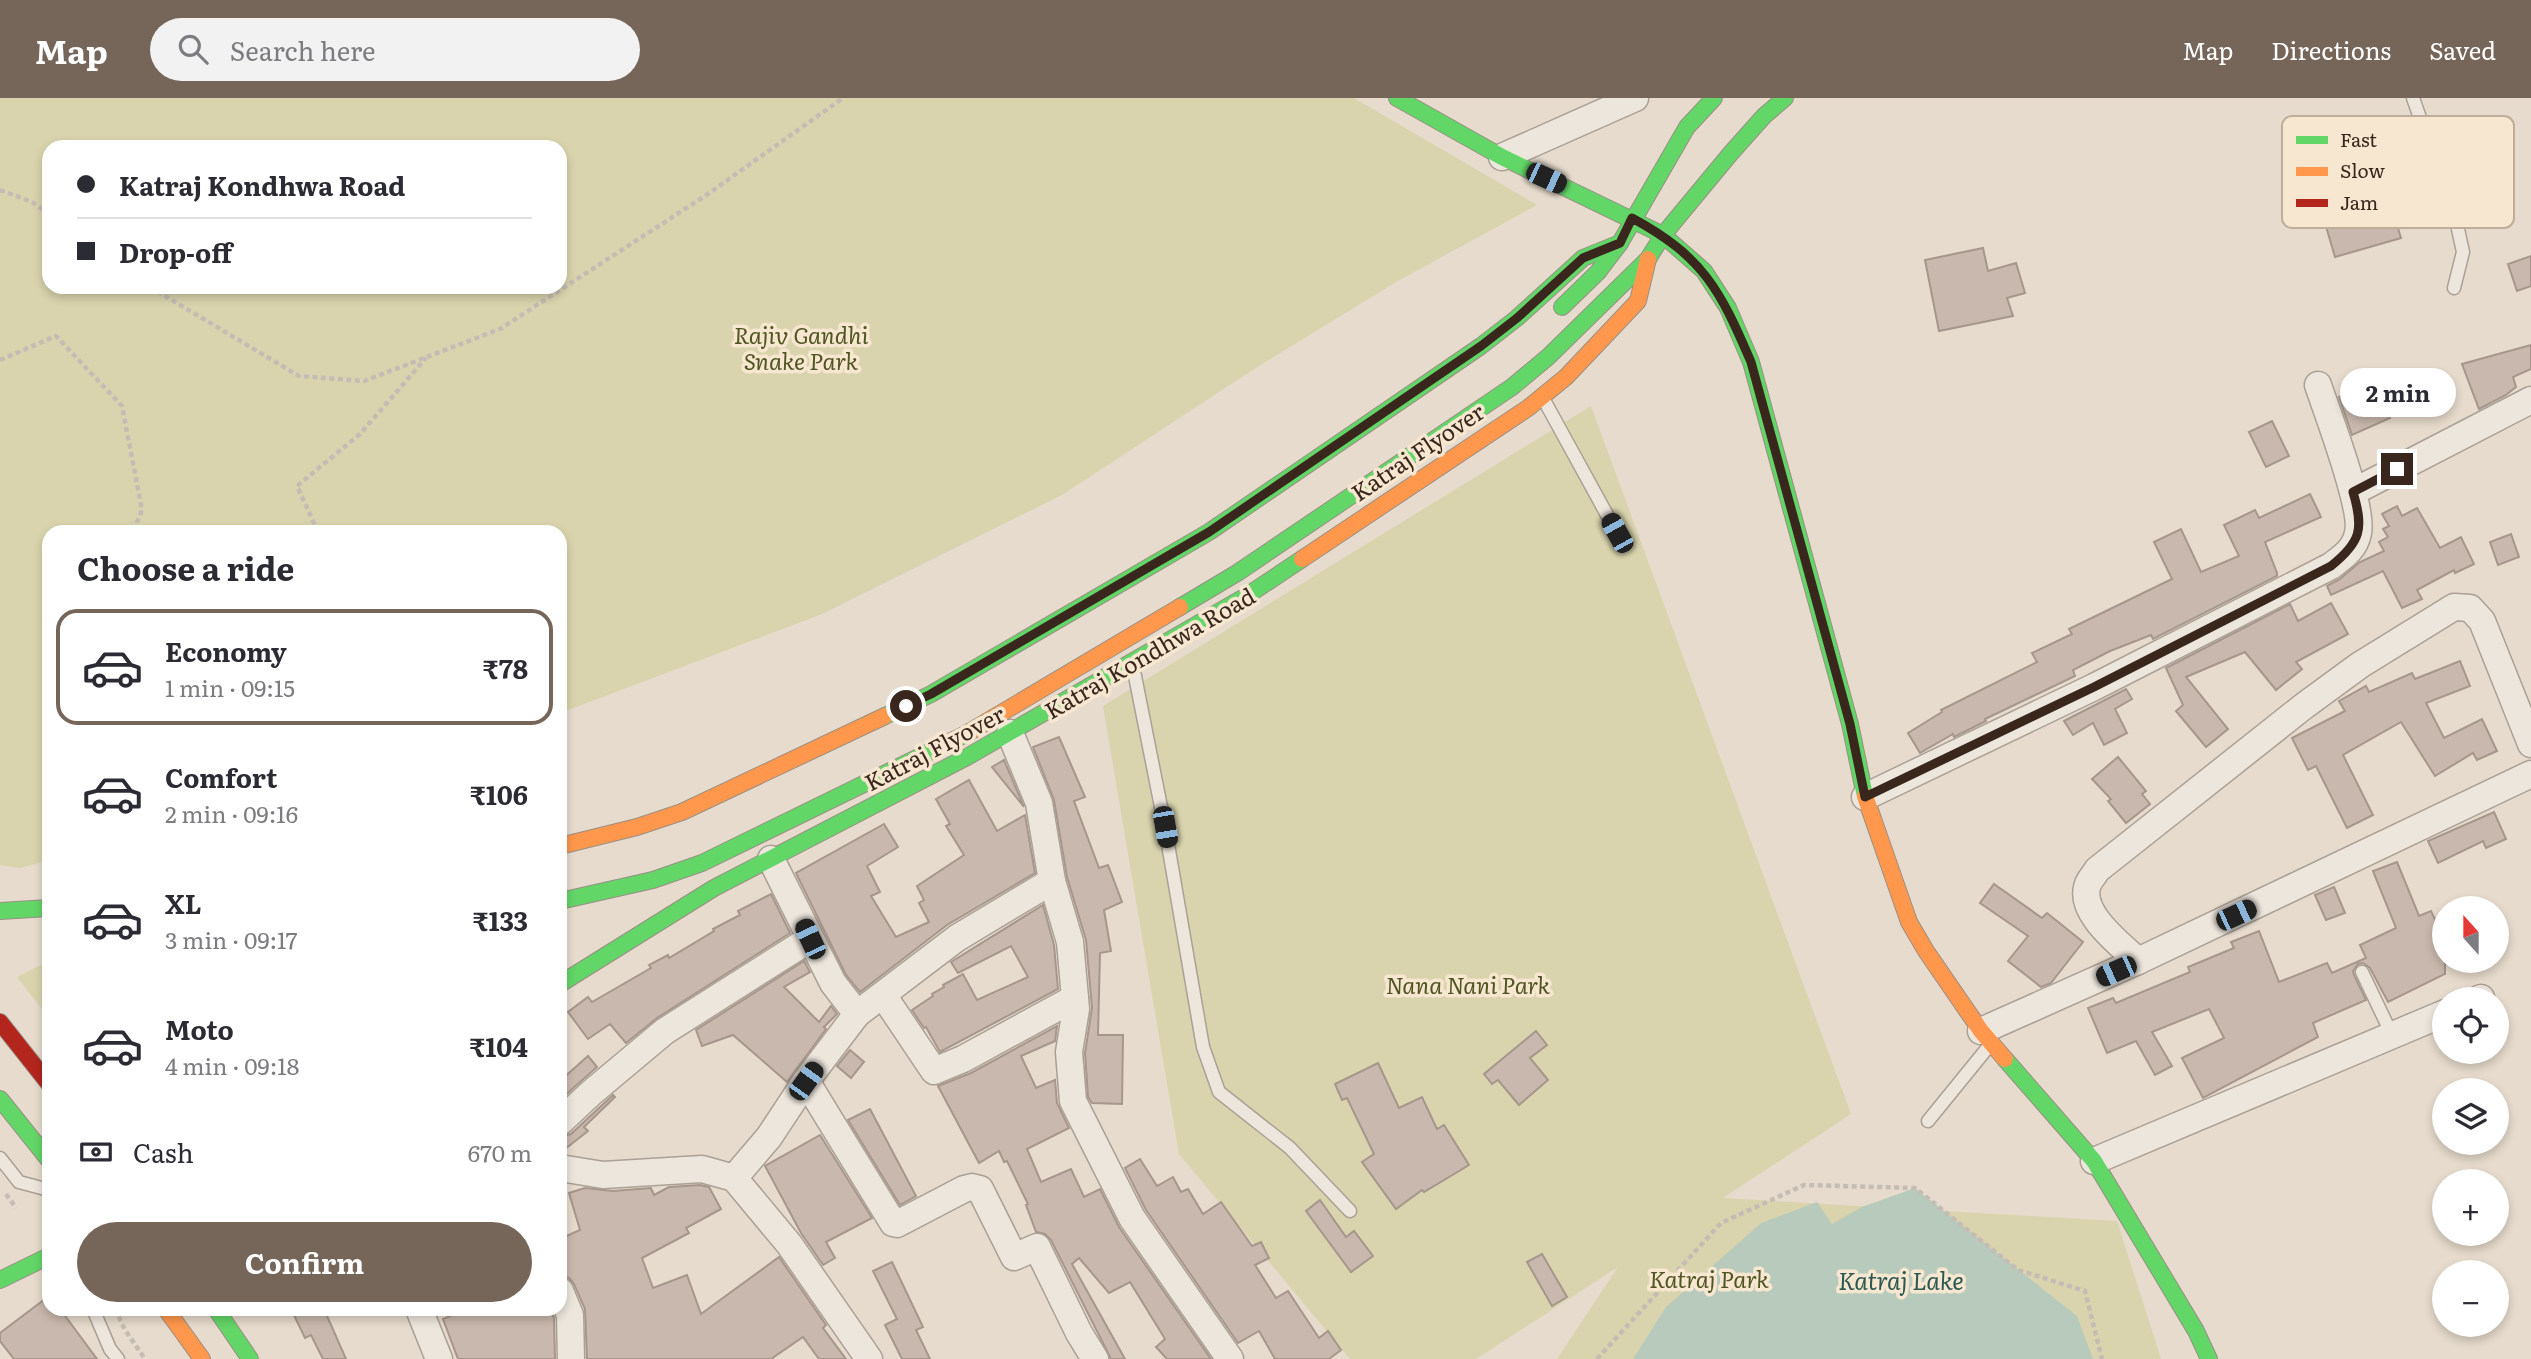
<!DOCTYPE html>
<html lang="en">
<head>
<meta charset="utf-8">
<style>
	body { margin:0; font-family:Literata,serif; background:#f2f2f3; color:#2b2b33; height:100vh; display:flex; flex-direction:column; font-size:26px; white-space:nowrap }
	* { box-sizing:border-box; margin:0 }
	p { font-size:23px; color:#7c7c81 }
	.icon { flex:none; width:38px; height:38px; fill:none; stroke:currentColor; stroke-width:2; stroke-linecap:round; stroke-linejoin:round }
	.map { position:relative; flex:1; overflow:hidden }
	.side { position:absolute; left:42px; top:427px; width:525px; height:791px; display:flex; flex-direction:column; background:#fff; border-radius:21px; box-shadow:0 4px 10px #0003 }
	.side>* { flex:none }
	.top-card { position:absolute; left:42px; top:42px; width:525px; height:154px; border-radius:21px; box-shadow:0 4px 10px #0003; display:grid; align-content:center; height:154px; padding:0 35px; background:#fff }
	.needle { width:46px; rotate:339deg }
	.buttons { position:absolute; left:2432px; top:798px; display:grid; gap:14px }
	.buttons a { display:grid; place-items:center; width:77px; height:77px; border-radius:50%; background:#fff; box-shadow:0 4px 10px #0003; font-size:35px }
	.end { position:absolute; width:32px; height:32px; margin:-16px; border:9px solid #39271d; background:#fff; box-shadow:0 0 0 4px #fff }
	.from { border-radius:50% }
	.bubble { position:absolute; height:49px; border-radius:24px; background:#fff; box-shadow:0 4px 10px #0003; font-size:23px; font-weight:700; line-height:49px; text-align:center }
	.car { position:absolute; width:21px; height:42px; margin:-21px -10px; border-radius:9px; box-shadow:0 0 5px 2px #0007; background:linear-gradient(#222 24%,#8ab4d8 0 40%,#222 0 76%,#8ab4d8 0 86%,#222 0) }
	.top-card b { display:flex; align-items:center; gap:24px; height:66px; font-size:26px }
	.top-card b+b { border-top:2px solid #e1e1e2 }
	.top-card i { width:18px; height:18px; background:#2b2b33 }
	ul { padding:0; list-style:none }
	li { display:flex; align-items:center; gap:21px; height:116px; margin:0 14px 10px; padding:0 21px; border:4px solid transparent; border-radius:21px }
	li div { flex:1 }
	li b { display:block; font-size:26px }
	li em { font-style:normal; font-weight:700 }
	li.selected { border-color:#76665a }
	li>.icon { width:63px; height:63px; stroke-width:1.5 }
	h2 { padding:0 35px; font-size:32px; line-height:84px }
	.pay { display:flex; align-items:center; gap:18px; height:77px; padding:0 35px; font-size:26px }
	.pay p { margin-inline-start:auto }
	.action { display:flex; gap:14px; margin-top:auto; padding:14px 35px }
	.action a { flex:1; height:80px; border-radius:42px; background:#76665a; color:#fff; font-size:28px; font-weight:700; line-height:80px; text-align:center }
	header { display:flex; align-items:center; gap:42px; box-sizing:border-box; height:98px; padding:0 35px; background:#76665a; color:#fff }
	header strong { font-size:33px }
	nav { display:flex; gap:38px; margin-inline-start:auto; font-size:24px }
	.search { width:490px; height:63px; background:#f2f2f3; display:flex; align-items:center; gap:18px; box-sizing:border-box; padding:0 24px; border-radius:38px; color:#7c7c81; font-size:26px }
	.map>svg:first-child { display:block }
	.green { fill:#d9d4ad; fill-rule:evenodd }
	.water { fill:#b8cabc }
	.building { fill:#c9b8ad; stroke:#a6968b; stroke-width:2 }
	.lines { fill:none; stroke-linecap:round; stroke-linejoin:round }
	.lane-casing { stroke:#aba095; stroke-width:15 }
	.street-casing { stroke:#aba095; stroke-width:29 }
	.fast-casing { stroke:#9a8f85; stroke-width:18 }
	.slow-casing { stroke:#9a8f85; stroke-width:18 }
	.jam-casing { stroke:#9a8f85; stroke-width:18 }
	.path { stroke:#c5bdb4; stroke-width:4.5; stroke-dasharray:5 3.5; stroke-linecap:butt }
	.lane { stroke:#ede6dd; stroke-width:12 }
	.street { stroke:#ede6dd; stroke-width:26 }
	.fast { stroke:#63d668; stroke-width:16 }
	.slow { stroke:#ff974d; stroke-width:16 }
	.jam { stroke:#b3261e; stroke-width:16 }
	.route { stroke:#39271d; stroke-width:9 }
	.labels { text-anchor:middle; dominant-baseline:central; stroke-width:7; stroke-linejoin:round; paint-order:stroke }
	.park-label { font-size:23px; font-style:italic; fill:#4f5622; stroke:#f7e7d1 }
	.street-label { font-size:23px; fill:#39271d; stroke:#f7e7d1 }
	.water-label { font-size:24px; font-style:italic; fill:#2b5951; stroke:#f7e7d1 }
	.key { fill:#f7e7d1; stroke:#bead9b; stroke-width:2 }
	.key-label { font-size:19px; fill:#39271d }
</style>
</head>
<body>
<header>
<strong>Map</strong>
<div class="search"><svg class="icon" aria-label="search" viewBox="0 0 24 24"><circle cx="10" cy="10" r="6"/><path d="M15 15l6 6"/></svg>Search here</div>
<nav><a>Map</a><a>Directions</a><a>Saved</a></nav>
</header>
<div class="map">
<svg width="2531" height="1261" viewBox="0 0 2531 1261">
	<rect width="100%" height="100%" fill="#e6dbcc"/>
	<g class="green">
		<path d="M 0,0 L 1354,0 L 1537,107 L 1396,184 L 1251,273 L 1062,397 L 822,516 L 560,615 L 560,434 L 49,434 L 49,762 L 20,770 L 0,767 ZM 49,49 L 560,49 L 560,189 L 49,189 Z"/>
		<path d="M 1591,308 L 1851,1016 L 1723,1100 L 2117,1123 L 2161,1261 L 1557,1261 L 1618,1169 L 1476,1261 L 1350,1261 L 1179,1056 L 1103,608 Z"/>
		<path d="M 49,863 L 49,920 L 17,879 Z"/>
	</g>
	<path class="water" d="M 1915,1090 L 2077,1218 L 2093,1261 L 1633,1261 L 1666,1209 L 1761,1125 L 1817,1104 L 1832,1126 L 1862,1109 Z"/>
	<g class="building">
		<path d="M 2380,71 L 2401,140 L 2335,159 L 2315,91 Z"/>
		<path d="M 1983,150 L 1988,173 L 2016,165 L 2025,195 L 2007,200 L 2013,218 L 1939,233 L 1925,162 Z"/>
		<path d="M 2531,158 L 2531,188 L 2517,193 L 2508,166 Z"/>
		<path d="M 2531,247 L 2531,271 L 2513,279 L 2516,289 L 2506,297 L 2479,311 L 2462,266 Z"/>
		<path d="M 2353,293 L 2362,313 L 2383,304 L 2390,320 L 2352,337 L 2339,299 Z"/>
		<path d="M 2272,323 L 2289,358 L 2266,369 L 2249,334 Z"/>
		<path d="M 2310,396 L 2321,419 L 2265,444 L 2277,475 L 2277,478 L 2153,541 L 2151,537 L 2110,553 L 2073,572 L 2075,578 L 1985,621 L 1986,623 L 1954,639 L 1953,636 L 1920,655 L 1908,635 L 1942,614 L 1941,612 L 2037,564 L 2032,555 L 2072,536 L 2069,531 L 2172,481 L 2154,444 L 2181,431 L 2201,474 L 2239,458 L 2224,427 L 2255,412 L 2259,420 Z"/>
		<path d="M 2397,408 L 2402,418 L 2417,410 L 2440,450 L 2461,439 L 2474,466 L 2455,475 L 2454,472 L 2417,492 L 2422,501 L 2402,510 L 2383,473 L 2331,497 L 2327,488 L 2340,481 L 2360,464 L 2384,453 L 2379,444 L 2388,439 L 2383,431 L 2389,428 L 2382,416 Z"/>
		<path d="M 2511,436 L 2519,459 L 2498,467 L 2490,444 Z"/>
		<path d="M 2331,505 L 2348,536 L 2296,564 L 2302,571 L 2276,592 L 2245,554 L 2186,579 L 2228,631 L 2206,649 L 2176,613 L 2183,607 L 2166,570 L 2290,506 L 2298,523 Z"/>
		<path d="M 2460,563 L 2470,588 L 2426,605 L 2444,640 L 2482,621 L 2497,653 L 2477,662 L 2473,655 L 2435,678 L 2401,624 L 2343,657 L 2373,717 L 2347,730 L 2316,668 L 2308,672 L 2292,640 L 2345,613 L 2339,603 L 2366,588 L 2369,594 L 2412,575 L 2415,581 Z"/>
		<path d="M 2126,591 L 2132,601 L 2115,611 L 2127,635 L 2104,647 L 2093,625 L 2073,637 L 2064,623 Z"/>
		<path d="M 1059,639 L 1085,699 L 1074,703 L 1099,770 L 1108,767 L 1122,804 L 1104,812 L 1111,853 L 1100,855 L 1098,937 L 1123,937 L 1122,1006 L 1092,1005 L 1088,999 L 1085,955 L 1092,910 L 1086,842 L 1067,779 L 1054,702 L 1033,649 Z"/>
		<path d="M 2118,659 L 2146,693 L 2142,696 L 2150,706 L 2126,725 L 2108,703 L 2111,701 L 2092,681 Z"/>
		<path d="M 1004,662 L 1024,709 L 992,669 Z"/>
		<path d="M 969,682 L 997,733 L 1025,717 L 1035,775 L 947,827 L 860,894 L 846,877 L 796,775 L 884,726 L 898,749 L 867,768 L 880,794 L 871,798 L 896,839 L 929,824 L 919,805 L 924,802 L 917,788 L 964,757 L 946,728 L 950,726 L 936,701 Z"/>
		<path d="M 2494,714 L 2506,741 L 2486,750 L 2483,743 L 2438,765 L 2428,743 Z"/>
		<path d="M 2397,764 L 2419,818 L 2431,813 L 2445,842 L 2445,876 L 2388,904 L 2370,870 L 2363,865 L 2358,866 L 2353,873 L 2354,877 L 2366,902 L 2313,925 L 2318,939 L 2203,1000 L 2182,960 L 2224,940 L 2209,911 L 2152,934 L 2172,968 L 2155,977 L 2136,943 L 2107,955 L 2088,910 L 2113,900 L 2116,905 L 2190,874 L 2188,869 L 2234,850 L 2231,844 L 2259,833 L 2279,884 L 2327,865 L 2332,875 L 2366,860 L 2360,847 L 2396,830 L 2373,773 Z"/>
		<path d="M 1994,786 L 2042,820 L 2047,815 L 2083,844 L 2051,885 L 2041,889 L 2008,863 L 2028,838 L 1980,805 Z"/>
		<path d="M 2334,789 L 2345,815 L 2326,822 L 2315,797 Z"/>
		<path d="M 771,796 L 790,835 L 657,920 L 626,945 L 610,926 L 588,941 L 568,914 L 588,899 L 592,904 L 651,870 L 649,867 L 668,857 L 669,860 L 714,833 L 713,831 L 740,817 L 738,813 Z"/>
		<path d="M 1043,807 L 1054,847 L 1058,891 L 940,954 L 926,929 L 924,930 L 912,912 L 933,898 L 932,896 L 944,889 L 943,887 L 963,876 L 977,902 L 1028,879 L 1011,848 L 958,875 L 951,864 Z"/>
		<path d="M 804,863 L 810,874 L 784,889 L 819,924 L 831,908 L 837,916 L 824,929 L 826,931 L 787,984 L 733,937 L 702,948 L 696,932 Z"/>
		<path d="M 1057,928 L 1055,943 L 1021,958 L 1036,990 L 1055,982 L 1057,1005 L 1069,1030 L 1027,1051 L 1041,1084 L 1071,1071 L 1084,1099 L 1100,1091 L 1119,1129 L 1211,1261 L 1167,1261 L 1156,1249 L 1165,1241 L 1130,1184 L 1109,1195 L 1079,1160 L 1072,1166 L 1125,1261 L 1111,1261 L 1051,1142 L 1045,1136 L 1036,1134 L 1026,1107 L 1028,1106 L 1007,1063 L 1004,1064 L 999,1053 L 979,1065 L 938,988 L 971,975 Z"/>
		<path d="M 1536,933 L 1547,947 L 1530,960 L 1548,982 L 1519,1007 L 1498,982 L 1492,986 L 1484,976 Z"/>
		<path d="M 850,952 L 864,964 L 851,980 L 837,968 Z"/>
		<path d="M 588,958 L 597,969 L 561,1001 L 560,983 Z"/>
		<path d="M 1378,965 L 1399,1010 L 1422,999 L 1437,1031 L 1444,1027 L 1469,1067 L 1424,1094 L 1422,1092 L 1396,1111 L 1362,1064 L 1374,1056 L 1347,1000 L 1342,1002 L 1335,986 Z"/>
		<path d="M 613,997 L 615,999 L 584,1029 L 588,1033 L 560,1055 L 560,1039 L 571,1036 Z"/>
		<path d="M 870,1011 L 916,1098 L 900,1107 L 848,1022 Z"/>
		<path d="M 820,1037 L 872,1120 L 826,1144 L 835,1160 L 823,1167 L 801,1135 L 765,1068 Z"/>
		<path d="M 1140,1061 L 1157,1088 L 1173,1079 L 1181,1094 L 1188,1091 L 1203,1116 L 1221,1104 L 1252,1148 L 1261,1144 L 1269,1160 L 1255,1167 L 1276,1200 L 1288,1193 L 1319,1240 L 1328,1233 L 1341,1252 L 1329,1261 L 1275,1261 L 1259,1233 L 1238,1245 L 1146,1112 L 1125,1070 Z"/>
		<path d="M 700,1087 L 709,1089 L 721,1111 L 686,1130 L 689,1135 L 642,1160 L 653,1190 L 687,1177 L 701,1216 L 779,1159 L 826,1227 L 823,1230 L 846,1261 L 819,1261 L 803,1239 L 771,1261 L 587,1261 L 585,1211 L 574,1186 L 569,1180 L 560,1178 L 560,1141 L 580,1132 L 569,1095 L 585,1090 L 613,1093 L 651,1090 L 654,1097 L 669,1089 Z"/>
		<path d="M 1320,1102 L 1346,1139 L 1354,1133 L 1373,1158 L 1351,1174 L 1306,1113 Z"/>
		<path d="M 1542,1156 L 1567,1199 L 1552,1208 L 1527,1164 Z"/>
		<path d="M 892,1164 L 923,1229 L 916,1232 L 930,1261 L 902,1261 L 885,1227 L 897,1221 L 873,1173 Z"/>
		<path d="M 49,1198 L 49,1211 L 60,1211 L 97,1261 L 14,1261 L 0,1243 L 0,1235 Z"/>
		<path d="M 291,1211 L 324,1211 L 346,1261 L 323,1261 L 311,1237 L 305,1240 Z"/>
		<path d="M 467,1211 L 550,1211 L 554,1220 L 555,1261 L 458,1261 L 443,1221 Z"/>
	</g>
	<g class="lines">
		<defs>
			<g id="lane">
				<path d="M 2413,0 L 2456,122 L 2463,154 L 2454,190"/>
				<path d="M 1544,302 L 1617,435"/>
				<path d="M 1133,568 L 1165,729 L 1203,949 L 1219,994 L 1290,1050 L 1350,1113"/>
				<path d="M 2362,874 L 2392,937"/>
				<path d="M 1928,1023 L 1989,948"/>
				<path d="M 0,1060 L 19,1084 L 49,1092"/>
				<path d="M 93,1211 L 110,1251 L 118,1261"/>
			</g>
			<g id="street">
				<path d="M 1502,59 L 1635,0"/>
				<path d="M 2353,394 L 2531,302"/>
				<path d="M 1010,635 L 1039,705 L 1052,783 L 1070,844 L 1076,911 L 1069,954 L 1073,1003 L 1132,1120 L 1230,1261"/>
				<path d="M 1865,699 L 2094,589 L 2331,468 C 2343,459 2355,451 2358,435 C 2364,410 2328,317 2318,287"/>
				<path d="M 771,761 L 833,885 L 857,916"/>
				<path d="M 2138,863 C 2120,846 2077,814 2088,786 C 2090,781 2095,776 2097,772 L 2304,608 L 2360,567 L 2454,509 L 2470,510 L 2482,523 L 2531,646"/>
				<path d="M 883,897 L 934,973 L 963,961 L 1075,900"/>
				<path d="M 2479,901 L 2481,900"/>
				<path d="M 1981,933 L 2138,863 L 2531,676"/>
				<path d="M 806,983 L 893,1125 L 897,1126 L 964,1091 L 972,1089 L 980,1091 L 1014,1159 L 1037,1149 L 1079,1235 L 1095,1261"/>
				<path d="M 560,1024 L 591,995 L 665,933 L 810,841"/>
				<path d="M 2094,1063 L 2445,915"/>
				<path d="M 560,1070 L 603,1077 L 702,1071 L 734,1080 L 789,1146 L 869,1261"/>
				<path d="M 734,1080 L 769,1039 L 806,983 L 857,916 L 957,840 L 1052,783"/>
				<path d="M 560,1193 L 570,1217 L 571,1261"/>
				<path d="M 419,1211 L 439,1261"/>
			</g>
			<g id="fast">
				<path d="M 1397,0 L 1502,59 L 1663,137 L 1704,173 L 1728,210 L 1751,264 L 1850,626 L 1865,698"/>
				<path d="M 1562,209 L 1598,174 L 1620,145 L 1687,29 L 1714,0"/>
				<path d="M 1180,509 L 1237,475 L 1512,289 L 1548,259 L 1648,161 L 1663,137 L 1731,55 L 1764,18 L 1785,0"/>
				<path d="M 885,618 L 931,596 L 1209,434 L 1481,248 L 1517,220 L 1583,160 L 1620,145"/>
				<path d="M 560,803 L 653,782 L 702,765 L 966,636"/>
				<path d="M 0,813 L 49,810"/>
				<path d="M 560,886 L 714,790 L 967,659 L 1248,497 L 1302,461"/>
				<path d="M 2005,961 L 2094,1063 L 2196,1233 L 2209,1261"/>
				<path d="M 0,1001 L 49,1062"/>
				<path d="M 0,1182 L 49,1158"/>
				<path d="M 216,1211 L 250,1261"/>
			</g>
			<g id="slow">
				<path d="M 1302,461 L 1528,310 L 1566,279 L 1638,203 L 1648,161"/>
				<path d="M 966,636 L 1180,509"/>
				<path d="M 1865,698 L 1909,824 L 1926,853 L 1981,933 L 2005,961"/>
				<path d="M 560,748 L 637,729 L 682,714 L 885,618"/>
				<path d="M 166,1211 L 202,1261"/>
			</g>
			<path id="jam" d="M 0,924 L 49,986"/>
		</defs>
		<use href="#lane" class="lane-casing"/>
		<use href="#street" class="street-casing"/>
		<use href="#fast" class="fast-casing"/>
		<use href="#slow" class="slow-casing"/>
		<use href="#jam" class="jam-casing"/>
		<g class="path">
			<path d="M 0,92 L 32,104 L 49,116"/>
			<path d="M 150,189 L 299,278 L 364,283 L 500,231 L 705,98 L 843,0"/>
			<path d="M 0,262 L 56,238 L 122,308 L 142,412 L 133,434"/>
			<path d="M 318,434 L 297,388 L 360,336 L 426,260"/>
			<path d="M 6,1096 L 16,1110"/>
			<path d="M 115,1211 L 125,1232 L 145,1261"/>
			<path d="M 1597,1261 L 1721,1125 L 1804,1087 L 1915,1090 L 2018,1172 L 2085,1193 L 2102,1261"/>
		</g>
		<use href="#lane" class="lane"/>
		<use href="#street" class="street"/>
		<use href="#fast" class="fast"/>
		<use href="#slow" class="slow"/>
		<use href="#jam" class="jam"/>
	</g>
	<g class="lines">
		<path class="route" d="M 906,608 L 931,596 L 1209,434 L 1481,248 L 1517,220 L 1583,160 L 1620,145 L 1632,120 C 1704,159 1720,192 1751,264 L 1850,626 L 1865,699 L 2094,589 L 2331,468 C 2361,444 2364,431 2353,394 L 2397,371"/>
	</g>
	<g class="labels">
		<g class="park-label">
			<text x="801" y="236">Rajiv Gandhi<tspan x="801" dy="26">Snake Park</tspan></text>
			<text x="1468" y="886">Nana Nani Park</text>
			<text x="1709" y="1180">Katraj Park</text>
		</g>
		<g class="street-label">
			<text transform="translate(1417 353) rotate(-34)">Katraj Flyover</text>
			<text transform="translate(1149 554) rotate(-30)">Katraj Kondhwa Road</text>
			<text transform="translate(934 649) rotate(-28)">Katraj Flyover</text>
		</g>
		<g class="water-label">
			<text x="1901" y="1181">Katraj Lake</text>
		</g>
	</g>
	<rect x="2282" y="18" width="232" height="112" rx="10" class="key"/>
	<rect x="2296" y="38" width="32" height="8" fill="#63d668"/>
	<rect x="2296" y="69" width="32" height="9" fill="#ff974d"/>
	<rect x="2296" y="101" width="32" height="8" fill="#b3261e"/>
	<g class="key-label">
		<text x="2340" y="49">Fast</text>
		<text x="2340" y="80">Slow</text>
		<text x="2340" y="112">Jam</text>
	</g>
</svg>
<div class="buttons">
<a><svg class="needle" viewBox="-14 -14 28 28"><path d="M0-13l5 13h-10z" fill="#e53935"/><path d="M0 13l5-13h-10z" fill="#7c7c81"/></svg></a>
<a><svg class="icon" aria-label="locate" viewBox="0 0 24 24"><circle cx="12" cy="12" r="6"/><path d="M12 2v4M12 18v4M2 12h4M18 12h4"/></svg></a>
<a><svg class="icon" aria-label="layers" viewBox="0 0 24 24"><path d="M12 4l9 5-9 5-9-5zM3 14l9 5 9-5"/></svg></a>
<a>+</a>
<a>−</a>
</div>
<i class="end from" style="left:906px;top:608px"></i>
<i class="end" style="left:2397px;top:371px"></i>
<div class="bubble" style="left:2340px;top:270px;width:116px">2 min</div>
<i class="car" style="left:1546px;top:80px;rotate:115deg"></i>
<i class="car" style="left:1617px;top:435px;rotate:331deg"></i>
<i class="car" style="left:1165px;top:729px;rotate:170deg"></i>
<i class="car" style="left:2236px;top:817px;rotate:65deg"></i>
<i class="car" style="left:810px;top:841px;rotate:335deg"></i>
<i class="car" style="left:2116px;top:873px;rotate:246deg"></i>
<i class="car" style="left:806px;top:983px;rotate:36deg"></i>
<div class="top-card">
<b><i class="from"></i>Katraj Kondhwa Road</b>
<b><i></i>Drop-off</b>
</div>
<section class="side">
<h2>Choose a ride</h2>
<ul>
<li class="selected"><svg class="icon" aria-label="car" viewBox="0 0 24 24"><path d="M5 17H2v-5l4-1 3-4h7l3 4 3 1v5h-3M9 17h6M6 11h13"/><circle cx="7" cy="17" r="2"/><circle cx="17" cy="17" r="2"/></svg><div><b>Economy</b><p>1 min · 09:15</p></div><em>₹78</em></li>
<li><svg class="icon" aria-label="car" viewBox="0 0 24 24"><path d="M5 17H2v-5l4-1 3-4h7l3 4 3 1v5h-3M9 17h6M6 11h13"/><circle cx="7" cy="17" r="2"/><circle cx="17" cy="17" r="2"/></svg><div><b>Comfort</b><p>2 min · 09:16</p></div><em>₹106</em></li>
<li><svg class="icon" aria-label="car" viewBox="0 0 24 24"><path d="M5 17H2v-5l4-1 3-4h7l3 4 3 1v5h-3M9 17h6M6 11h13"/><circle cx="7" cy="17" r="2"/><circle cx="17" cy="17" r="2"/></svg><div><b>XL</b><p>3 min · 09:17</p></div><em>₹133</em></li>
<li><svg class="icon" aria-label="car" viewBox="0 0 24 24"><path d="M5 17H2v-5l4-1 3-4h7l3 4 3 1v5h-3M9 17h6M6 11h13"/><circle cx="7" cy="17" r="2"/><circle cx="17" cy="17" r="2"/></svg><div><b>Moto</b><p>4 min · 09:18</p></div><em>₹104</em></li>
</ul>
<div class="pay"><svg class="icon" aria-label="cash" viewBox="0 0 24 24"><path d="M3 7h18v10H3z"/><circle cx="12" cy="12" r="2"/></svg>Cash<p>670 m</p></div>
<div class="action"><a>Confirm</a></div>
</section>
</div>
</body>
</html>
